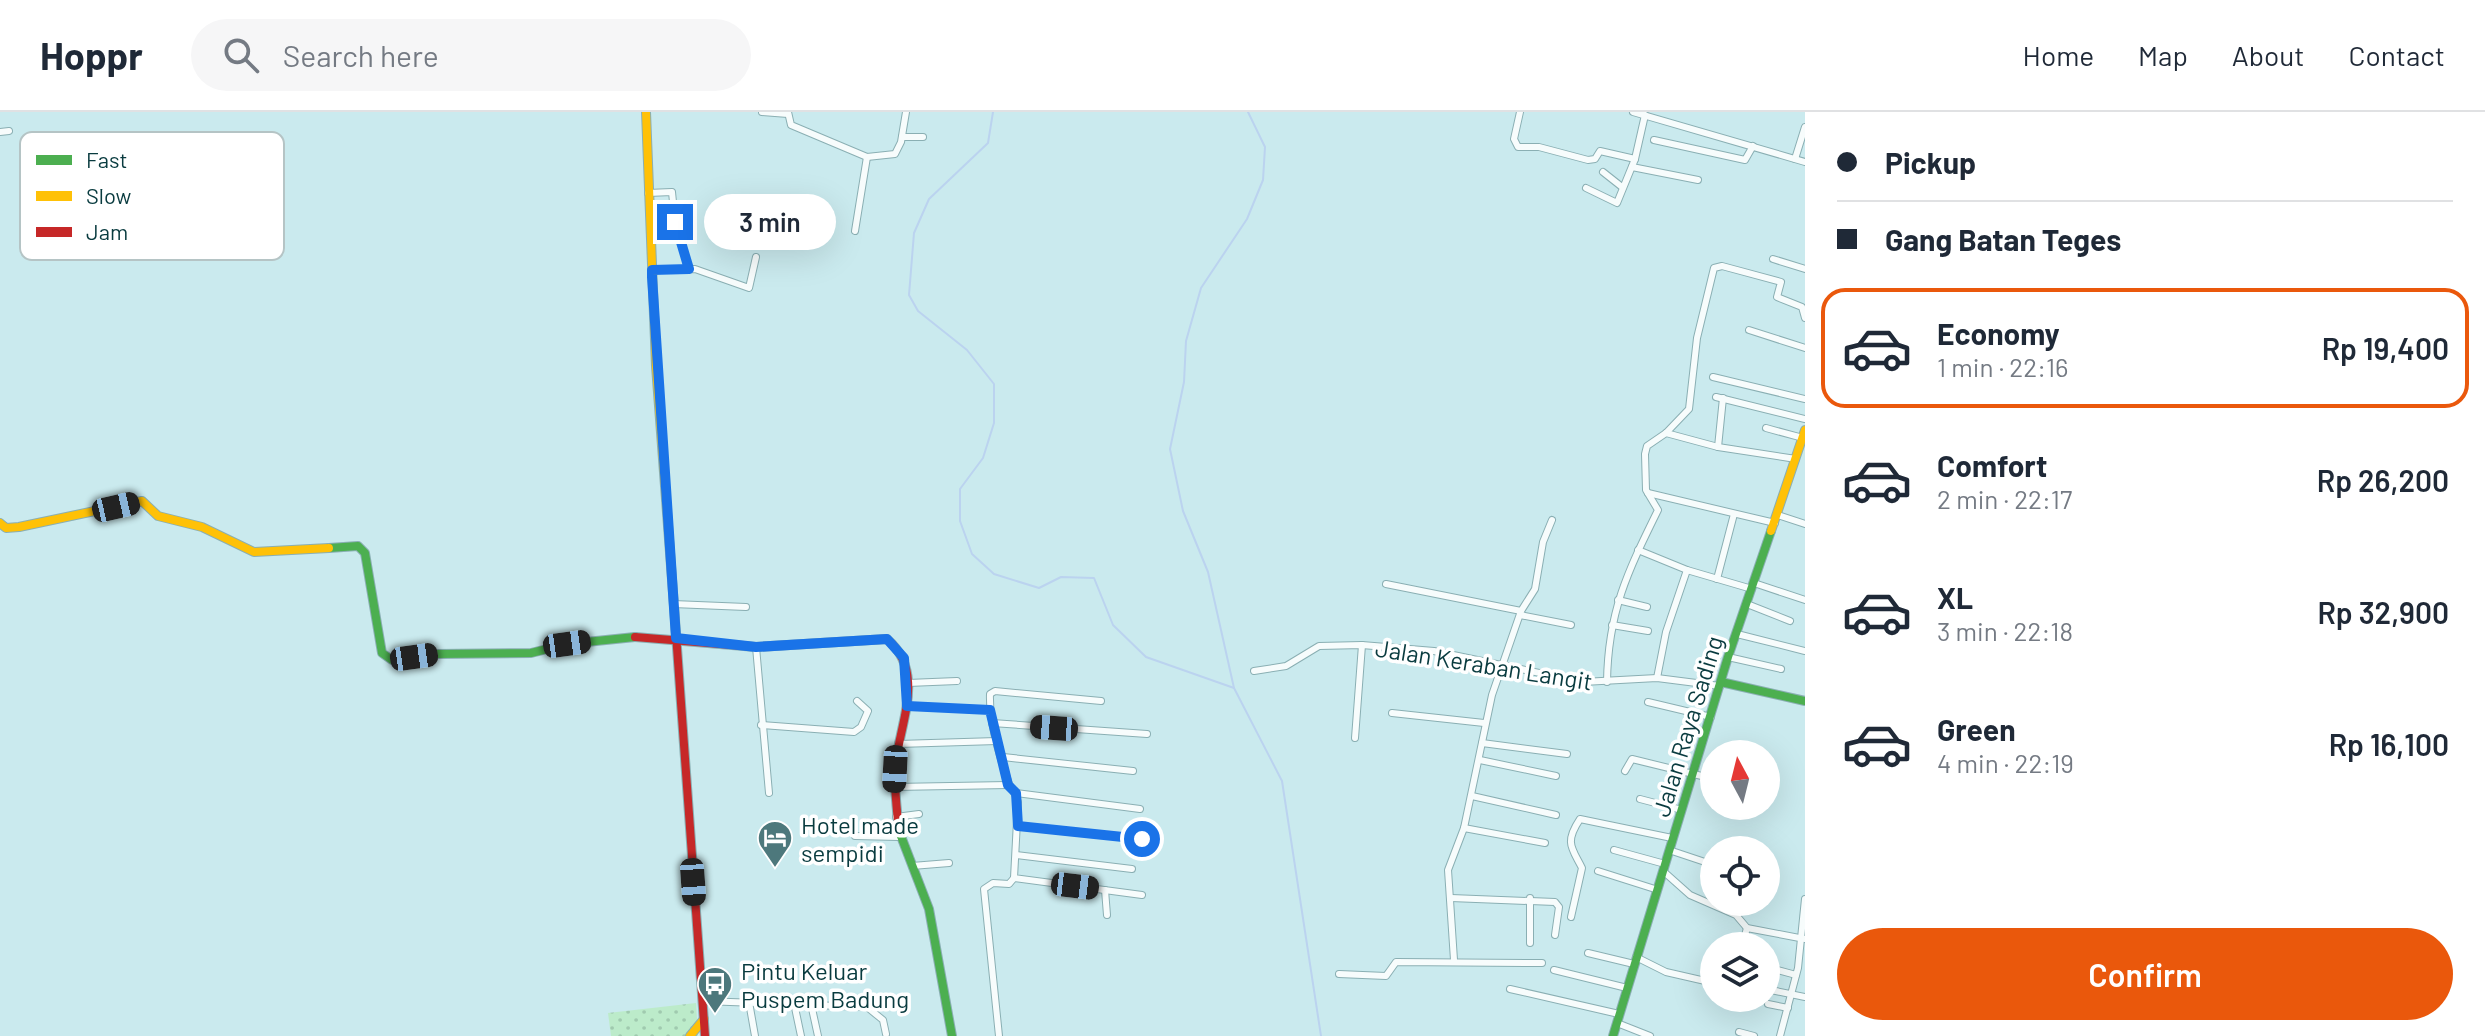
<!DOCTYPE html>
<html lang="en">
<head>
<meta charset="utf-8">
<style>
	body { margin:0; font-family:Barlow,sans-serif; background:#f6f6f7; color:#1f2937; height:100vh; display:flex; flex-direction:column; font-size:30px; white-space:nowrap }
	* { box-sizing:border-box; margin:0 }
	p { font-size:26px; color:#747a83 }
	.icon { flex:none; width:44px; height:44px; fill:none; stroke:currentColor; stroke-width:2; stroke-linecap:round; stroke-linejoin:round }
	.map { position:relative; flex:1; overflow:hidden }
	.side { display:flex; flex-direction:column; background:#fff; width:680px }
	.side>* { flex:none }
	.guide { display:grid; align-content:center; height:176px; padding:0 32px; background:#fff }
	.needle { width:52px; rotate:353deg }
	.tools { position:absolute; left:1700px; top:628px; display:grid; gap:16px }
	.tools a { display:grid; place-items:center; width:80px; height:80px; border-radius:50%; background:#fff; box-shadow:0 8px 32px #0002; font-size:40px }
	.end { position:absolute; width:36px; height:36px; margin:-18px; border:10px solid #1a73e8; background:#fff; box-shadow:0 0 0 4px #fff }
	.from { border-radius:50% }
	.bubble { position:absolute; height:56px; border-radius:28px; background:#fff; box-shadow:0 8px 32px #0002; font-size:26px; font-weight:600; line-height:56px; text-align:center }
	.car { position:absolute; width:24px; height:48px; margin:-24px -12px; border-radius:10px; box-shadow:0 0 6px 2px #0007; background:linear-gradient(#222 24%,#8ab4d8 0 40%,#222 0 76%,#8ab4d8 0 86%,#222 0) }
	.guide b { display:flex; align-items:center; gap:28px; height:76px; font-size:30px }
	.guide b+b { border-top:2px solid #e0e1e3 }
	.guide i { width:20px; height:20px; background:#1f2937 }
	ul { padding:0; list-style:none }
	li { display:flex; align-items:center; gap:24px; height:120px; margin:0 16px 12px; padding:0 16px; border:4px solid transparent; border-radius:24px }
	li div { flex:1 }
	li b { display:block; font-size:30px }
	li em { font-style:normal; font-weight:600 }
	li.on { border-color:#ea580c }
	li>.icon { width:72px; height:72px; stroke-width:1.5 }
	.primary-button { display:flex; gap:16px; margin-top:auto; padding:16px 32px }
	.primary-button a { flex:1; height:92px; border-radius:48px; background:#ea580c; color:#fff; font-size:32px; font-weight:600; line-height:92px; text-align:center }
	header { display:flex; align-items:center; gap:48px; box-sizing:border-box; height:112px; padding:0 40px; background:#fff; border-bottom:2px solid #e0e1e3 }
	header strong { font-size:38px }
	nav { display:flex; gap:44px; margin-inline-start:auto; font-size:28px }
	.search { width:560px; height:72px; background:#f6f6f7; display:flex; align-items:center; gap:20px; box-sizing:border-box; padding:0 28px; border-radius:44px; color:#747a83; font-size:30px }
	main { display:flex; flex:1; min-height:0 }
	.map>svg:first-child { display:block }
	.park { fill:url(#park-dots) }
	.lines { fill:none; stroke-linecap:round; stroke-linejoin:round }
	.stream { stroke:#bbd3ef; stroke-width:2 }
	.street-casing { stroke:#8aafb3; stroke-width:8 }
	.fast-casing { stroke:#8aafb3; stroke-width:10 }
	.slow-casing { stroke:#8aafb3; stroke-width:10 }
	.jam-casing { stroke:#8aafb3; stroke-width:10 }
	.street { stroke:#f7fcfc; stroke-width:6 }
	.fast { stroke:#4caf50; stroke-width:8 }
	.slow { stroke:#ffc107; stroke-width:8 }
	.jam { stroke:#c62828; stroke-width:8 }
	.route { stroke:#1a73e8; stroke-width:10 }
	.labels { text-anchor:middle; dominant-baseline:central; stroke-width:7; stroke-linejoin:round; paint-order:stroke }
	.street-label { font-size:24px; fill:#093b3f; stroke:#fff }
	.poi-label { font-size:24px; fill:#093b3f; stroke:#fff; text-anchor:start }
	.key { fill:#fff; stroke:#b5c4c5; stroke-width:2 }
	.key-label { font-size:22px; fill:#093b3f }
</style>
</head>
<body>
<header>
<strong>Hoppr</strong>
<div class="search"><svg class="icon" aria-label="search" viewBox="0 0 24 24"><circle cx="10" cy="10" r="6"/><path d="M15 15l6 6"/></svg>Search here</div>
<nav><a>Home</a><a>Map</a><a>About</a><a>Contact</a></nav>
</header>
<main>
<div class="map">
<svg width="1805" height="924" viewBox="0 0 1805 924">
	<defs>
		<pattern id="park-dots" width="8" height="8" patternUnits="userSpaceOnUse" patternTransform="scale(2)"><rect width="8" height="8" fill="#bcebca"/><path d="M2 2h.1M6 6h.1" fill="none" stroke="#a0caaf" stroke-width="1.8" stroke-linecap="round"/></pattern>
	</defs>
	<rect width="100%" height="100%" fill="#caeaee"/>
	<path class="park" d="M 696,891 L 698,924 L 611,924 L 608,901 Z"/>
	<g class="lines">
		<g class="stream">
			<path d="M 993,0 L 988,31 L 929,87 L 914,121 L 909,183 L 918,199 L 967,238 L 994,272 L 994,311 L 983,346 L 960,377 L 960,409 L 972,442 L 994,462 L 1039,476 L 1061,465 L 1094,466 L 1113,513 L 1146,545 L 1234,576"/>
			<path d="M 1248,0 L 1265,35 L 1263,68 L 1247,107 L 1201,176 L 1186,229 L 1184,270 L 1170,337 L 1183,399 L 1208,460 L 1234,576 L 1282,669 L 1321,924"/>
		</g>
		<defs>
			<g id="street">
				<path d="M 762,0 L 788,2"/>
				<path d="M 788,0 L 791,13 L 867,45 L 895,42 L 901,30 L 906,0"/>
				<path d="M 1520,0 L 1514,27 L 1518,35 L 1539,35 L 1588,48 L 1595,47 L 1600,39 L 1635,47"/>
				<path d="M 1633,0 L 1805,50"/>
				<path d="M 0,20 L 9,19"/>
				<path d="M 902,25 L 923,25"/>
				<path d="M 1654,28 L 1745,48 L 1753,34"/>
				<path d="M 1795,47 L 1805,15"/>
				<path d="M 1632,55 L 1698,68"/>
				<path d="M 1603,60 L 1622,75"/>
				<path d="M 1586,76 L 1617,91 L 1635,47 L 1645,3"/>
				<path d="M 648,81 L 672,80 L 675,110 L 689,157"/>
				<path d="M 855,119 L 867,45"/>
				<path d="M 1773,147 L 1805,157"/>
				<path d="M 653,158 L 695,157 L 749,176 L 756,145"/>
				<path d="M 1749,218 L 1805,236"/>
				<path d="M 1713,265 L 1805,287"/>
				<path d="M 1716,285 L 1805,307"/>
				<path d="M 1766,316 L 1803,326"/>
				<path d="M 1666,321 L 1718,335 L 1796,347"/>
				<path d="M 1718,335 L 1723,286"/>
				<path d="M 1648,381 L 1775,411"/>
				<path d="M 1778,403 L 1805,412"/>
				<path d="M 1638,438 L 1687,458 L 1752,477"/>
				<path d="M 1717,467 L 1734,402"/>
				<path d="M 1754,471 L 1805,488"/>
				<path d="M 1386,472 L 1521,499"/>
				<path d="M 1618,488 L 1647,495"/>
				<path d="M 673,492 L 746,495"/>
				<path d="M 1747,492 L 1790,509"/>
				<path d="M 1520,503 L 1571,513"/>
				<path d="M 1612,513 L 1648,519"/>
				<path d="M 1737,522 L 1805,539"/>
				<path d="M 756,535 L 769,681"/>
				<path d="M 1728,545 L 1781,557"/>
				<path d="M 1254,559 L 1286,554 L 1319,534 L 1362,533 L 1434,539 L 1583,570 L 1657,566 L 1720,574"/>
				<path d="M 1657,566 L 1666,520 L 1687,458"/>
				<path d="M 1607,570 C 1608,499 1628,459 1658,398 L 1646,378 L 1645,342 L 1647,334 L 1666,321 L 1689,297 L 1697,226 L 1714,156 L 1722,154 L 1781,170 L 1777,185 L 1802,195 L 1805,206"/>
				<path d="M 908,571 L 957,569"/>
				<path d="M 1101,589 L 995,579 L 990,582 C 989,610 999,642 1008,669 C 1010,676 1016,681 1018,690 L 1014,766 L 1142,783"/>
				<path d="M 1648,590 L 1711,605"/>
				<path d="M 907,594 L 990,598"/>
				<path d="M 1392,601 L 1484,611"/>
				<path d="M 992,611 L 1147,622"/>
				<path d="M 761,613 L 854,620 L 861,615 L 868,599 L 857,589"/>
				<path d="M 1355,626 L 1362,533"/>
				<path d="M 1482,631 L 1567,642"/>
				<path d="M 898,632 L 997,629"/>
				<path d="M 1003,645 L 1133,659"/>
				<path d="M 1480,648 L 1556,664"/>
				<path d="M 1625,659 L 1632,647 L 1714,667"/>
				<path d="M 894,675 L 1008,673"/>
				<path d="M 1016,681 L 1140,697"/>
				<path d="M 1472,684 L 1556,703"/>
				<path d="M 1640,687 L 1682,698"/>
				<path d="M 896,705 L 919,702"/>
				<path d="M 1018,714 L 1142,727"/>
				<path d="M 1464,716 L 1545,731"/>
				<path d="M 855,724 L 899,725"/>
				<path d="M 1614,738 L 1665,752"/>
				<path d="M 1669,738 L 1705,750"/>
				<path d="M 1016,743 L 1132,757"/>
				<path d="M 912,754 L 949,751"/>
				<path d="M 1598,759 L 1658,778"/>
				<path d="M 1663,759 L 1690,783 L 1736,803 L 1747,816 L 1805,827"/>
				<path d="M 1105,778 L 1107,803"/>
				<path d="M 1451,786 L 1555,790 L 1559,795 L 1555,823"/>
				<path d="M 1571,805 L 1582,756 C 1572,736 1564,731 1580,707 L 1672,726"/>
				<path d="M 1530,831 L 1530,786"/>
				<path d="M 1742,834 L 1747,816"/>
				<path d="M 1588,841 L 1634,852"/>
				<path d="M 1636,845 L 1666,860 L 1714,871"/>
				<path d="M 1454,848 L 1448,758 L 1464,716 L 1492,583 L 1521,499 L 1535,477 L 1543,430 L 1552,408"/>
				<path d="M 1766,855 L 1796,863"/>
				<path d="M 1554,858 L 1627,876"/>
				<path d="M 1339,862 L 1386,864 L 1396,850 L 1542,851"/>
				<path d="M 1510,877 L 1619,902"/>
				<path d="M 1766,877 L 1805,885"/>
				<path d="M 703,889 L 867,895 L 883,908 L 886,922"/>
				<path d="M 749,890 L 755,924"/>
				<path d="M 794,891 L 801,924"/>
				<path d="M 811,892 L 818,924"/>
				<path d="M 1768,892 L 1788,896"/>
				<path d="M 1617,911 L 1650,924"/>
				<path d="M 1739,920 L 1754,924"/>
				<path d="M 999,924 L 984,777 L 993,771 L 1009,772 L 1014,766"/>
				<path d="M 1780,924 L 1798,856 L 1805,787"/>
			</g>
			<g id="fast">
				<path d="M 329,436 L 358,434 L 365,441 L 382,541 L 392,548 L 435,542 L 531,541 L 567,532 L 635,525"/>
				<path d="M 1721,570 L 1805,589"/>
				<path d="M 899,719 L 929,797 L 952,924"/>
				<path d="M 1613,924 L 1728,545 L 1771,419"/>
			</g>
			<g id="slow">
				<path d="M 646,0 L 656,254 L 674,494"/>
				<path d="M 0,411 L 6,416 L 19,415 L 142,389 L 158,404 L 202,415 L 254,440 L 329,436"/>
				<path d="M 1771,419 L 1805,318"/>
				<path d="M 690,924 L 704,907"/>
			</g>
			<g id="jam">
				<path d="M 674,494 L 705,924"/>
				<path d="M 635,525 L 756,535 L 887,527 C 927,561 899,612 895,656 C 894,676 897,698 899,719"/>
			</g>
		</defs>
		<use href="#street" class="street-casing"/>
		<use href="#fast" class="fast-casing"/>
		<use href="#slow" class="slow-casing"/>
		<use href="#jam" class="jam-casing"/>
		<use href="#street" class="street"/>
		<use href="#fast" class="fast"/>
		<use href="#slow" class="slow"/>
		<use href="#jam" class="jam"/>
	</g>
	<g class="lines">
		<path class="route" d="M 675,110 L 689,157 L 652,158 L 652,165 L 676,526 L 756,535 L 887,527 L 904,546 L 907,594 L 990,598 L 1008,673 L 1016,681 L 1018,714 L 1142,727"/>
	</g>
	<defs>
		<symbol id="hotel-pin" viewBox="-11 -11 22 30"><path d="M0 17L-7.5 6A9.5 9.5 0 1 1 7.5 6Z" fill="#4d787c" stroke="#fff"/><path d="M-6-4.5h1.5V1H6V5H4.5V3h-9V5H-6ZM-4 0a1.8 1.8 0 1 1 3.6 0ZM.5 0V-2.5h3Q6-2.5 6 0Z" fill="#fff"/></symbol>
		<symbol id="bus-pin" viewBox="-11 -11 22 30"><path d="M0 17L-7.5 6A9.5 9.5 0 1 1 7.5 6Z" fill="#4d787c" stroke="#fff"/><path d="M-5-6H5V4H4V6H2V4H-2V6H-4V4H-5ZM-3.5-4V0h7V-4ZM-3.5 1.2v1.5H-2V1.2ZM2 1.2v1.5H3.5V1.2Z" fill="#fff"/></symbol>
	</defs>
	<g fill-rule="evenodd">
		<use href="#hotel-pin" x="755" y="706" width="40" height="54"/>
		<use href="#bus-pin" x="695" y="852" width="40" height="54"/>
	</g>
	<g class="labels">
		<g class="street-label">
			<text transform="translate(1484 552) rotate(9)">Jalan Keraban Langit</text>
			<text transform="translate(1687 614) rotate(-73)">Jalan Raya Sading</text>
		</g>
		<g class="poi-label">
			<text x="801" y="712">Hotel made<tspan x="801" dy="28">sempidi</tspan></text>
			<text x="741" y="858">Pintu Keluar<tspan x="741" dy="28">Puspem Badung</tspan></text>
		</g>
	</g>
	<rect x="20" y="20" width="264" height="128" rx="12" class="key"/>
	<rect x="36" y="43" width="36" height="10" fill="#4caf50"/>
	<rect x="36" y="79" width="36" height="10" fill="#ffc107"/>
	<rect x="36" y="115" width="36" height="10" fill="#c62828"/>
	<g class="key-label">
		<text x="86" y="56">Fast</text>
		<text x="86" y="92">Slow</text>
		<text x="86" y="128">Jam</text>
	</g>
</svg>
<div class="tools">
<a><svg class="needle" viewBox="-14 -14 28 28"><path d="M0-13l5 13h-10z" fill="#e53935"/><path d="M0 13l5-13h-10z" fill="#747a83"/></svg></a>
<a><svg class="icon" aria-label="locate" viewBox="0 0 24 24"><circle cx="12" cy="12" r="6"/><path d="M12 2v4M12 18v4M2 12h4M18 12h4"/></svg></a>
<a><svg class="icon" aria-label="layers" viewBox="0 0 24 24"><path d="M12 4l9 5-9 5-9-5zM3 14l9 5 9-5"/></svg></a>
</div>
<i class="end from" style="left:1142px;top:727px"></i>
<i class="end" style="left:675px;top:110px"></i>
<div class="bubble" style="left:704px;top:82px;width:132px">3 min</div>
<i class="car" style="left:116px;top:395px;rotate:77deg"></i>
<i class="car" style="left:567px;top:532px;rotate:82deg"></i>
<i class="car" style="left:414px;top:545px;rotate:82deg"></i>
<i class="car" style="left:1054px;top:616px;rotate:274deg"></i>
<i class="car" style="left:895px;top:657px;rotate:183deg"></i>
<i class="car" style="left:693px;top:770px;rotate:176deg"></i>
<i class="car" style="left:1075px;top:774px;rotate:97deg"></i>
</div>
<section class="side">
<div class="guide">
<b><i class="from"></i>Pickup</b>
<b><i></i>Gang Batan Teges</b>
</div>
<ul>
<li class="on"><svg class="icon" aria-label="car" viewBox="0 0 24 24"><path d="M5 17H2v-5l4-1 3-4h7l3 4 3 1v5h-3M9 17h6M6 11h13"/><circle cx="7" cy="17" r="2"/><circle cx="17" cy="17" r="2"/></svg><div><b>Economy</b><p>1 min · 22:16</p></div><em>Rp 19,400</em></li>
<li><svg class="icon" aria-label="car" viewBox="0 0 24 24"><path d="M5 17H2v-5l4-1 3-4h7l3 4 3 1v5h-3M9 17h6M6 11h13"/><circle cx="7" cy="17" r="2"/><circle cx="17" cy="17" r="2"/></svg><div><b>Comfort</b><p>2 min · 22:17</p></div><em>Rp 26,200</em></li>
<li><svg class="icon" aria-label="car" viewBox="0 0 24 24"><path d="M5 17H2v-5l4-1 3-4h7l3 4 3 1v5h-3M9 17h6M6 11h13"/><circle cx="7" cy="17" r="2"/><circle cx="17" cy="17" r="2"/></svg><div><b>XL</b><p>3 min · 22:18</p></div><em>Rp 32,900</em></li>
<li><svg class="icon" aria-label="car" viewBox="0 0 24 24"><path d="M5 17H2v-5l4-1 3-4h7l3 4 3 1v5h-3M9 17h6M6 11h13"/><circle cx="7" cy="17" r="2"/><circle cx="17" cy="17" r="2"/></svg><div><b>Green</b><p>4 min · 22:19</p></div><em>Rp 16,100</em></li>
</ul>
<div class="primary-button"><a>Confirm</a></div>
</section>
</main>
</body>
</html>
